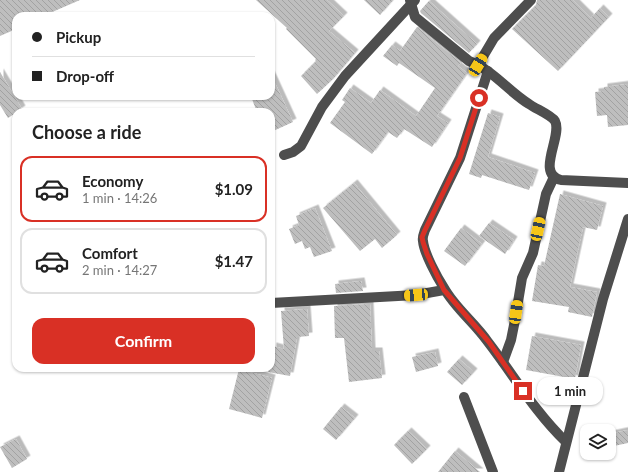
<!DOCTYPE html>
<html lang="en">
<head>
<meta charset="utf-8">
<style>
	body { margin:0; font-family:Lato,sans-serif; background:#f2f2f2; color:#222; height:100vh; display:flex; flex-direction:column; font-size:15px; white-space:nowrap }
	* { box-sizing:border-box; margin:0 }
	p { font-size:13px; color:#767676 }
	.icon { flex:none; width:22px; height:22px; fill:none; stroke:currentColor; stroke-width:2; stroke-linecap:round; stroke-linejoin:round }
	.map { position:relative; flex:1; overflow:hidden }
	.side { position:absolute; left:12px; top:108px; width:263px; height:264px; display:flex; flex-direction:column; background:#fff; border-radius:12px; box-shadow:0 1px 3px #0004 }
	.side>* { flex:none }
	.guide { position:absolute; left:12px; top:12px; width:263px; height:88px; border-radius:12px; box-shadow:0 1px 3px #0004; display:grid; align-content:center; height:88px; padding:0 20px; background:#fff }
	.fabs { position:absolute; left:580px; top:424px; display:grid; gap:8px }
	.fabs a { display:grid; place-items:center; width:36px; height:36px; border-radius:8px; background:#fff; box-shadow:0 1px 3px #0004; font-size:20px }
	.end { position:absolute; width:18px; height:18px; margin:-9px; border:5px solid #d93025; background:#fff; box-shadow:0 0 0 2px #fff }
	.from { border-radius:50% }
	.bubble { position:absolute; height:28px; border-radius:12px; background:#fff; box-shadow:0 1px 3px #0004; font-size:13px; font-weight:700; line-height:28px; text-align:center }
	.car { position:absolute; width:12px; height:24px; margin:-12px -6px; border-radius:5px; box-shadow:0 0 3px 1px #0007; background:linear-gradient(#f5c518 24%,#345 0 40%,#f5c518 0 76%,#345 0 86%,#f5c518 0) }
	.guide b { display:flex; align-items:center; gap:14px; height:38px; font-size:15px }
	.guide b+b { border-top:1px solid #e0e0e0 }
	.guide i { width:10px; height:10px; background:#222 }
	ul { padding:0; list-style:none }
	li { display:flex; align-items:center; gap:12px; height:66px; margin:0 8px 6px; padding:0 12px; border:2px solid #e0e0e0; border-radius:12px }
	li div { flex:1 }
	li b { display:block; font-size:15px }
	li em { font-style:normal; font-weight:700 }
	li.active { border-color:#d93025 }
	li>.icon { width:36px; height:36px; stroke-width:1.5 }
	h2 { padding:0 20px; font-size:18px; line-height:48px }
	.action { display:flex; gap:8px; margin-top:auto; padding:8px 20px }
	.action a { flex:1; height:46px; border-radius:12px; background:#d93025; color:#fff; font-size:16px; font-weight:700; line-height:46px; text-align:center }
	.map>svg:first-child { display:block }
	.building { fill:url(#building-back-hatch); filter:url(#shadow) }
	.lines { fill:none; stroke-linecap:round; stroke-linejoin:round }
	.minor { stroke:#4e4e4e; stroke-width:10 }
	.route { stroke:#d93025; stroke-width:5 }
</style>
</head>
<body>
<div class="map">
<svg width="628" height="472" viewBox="0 0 628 472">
	<defs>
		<pattern id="building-back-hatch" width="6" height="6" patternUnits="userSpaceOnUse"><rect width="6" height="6" fill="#bebebe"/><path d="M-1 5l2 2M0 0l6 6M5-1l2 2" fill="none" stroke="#a2a2a2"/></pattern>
		<filter id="shadow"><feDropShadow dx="3.5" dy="-3.5" stdDeviation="0" flood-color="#0004"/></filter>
	</defs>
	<rect width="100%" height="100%" fill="#fff"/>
	<g class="building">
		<path d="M 0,0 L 80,0 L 43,16 L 16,16 L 16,29 L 0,36 Z"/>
		<path d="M 256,0 L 327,0 L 344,16 L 329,31 L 355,53 L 333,79 L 317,94 L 301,76 L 316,61 L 315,60 L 316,59 L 286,29 L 287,28 Z"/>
		<path d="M 364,0 L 393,0 L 380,15 Z"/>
		<path d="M 537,0 L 573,0 L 591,18 L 600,8 L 609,17 L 558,71 L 512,29 L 536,5 Z"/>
		<path d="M 429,1 L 477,44 L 469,53 L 421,13 L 420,11 Z"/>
		<path d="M 417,27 L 461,63 L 458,66 L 467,73 L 437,116 L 448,123 L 432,147 L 404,129 L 397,138 L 388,132 L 372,154 L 330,123 L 345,102 L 342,100 L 350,88 L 371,103 L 380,90 L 416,116 L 435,88 L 399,63 L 397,66 L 383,56 L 392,45 L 400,51 Z"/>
		<path d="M 0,72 L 22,109 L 8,118 L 0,105 Z"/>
		<path d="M 271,74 L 293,122 L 271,132 L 271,112 L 257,112 L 252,99 L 259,96 L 271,96 Z"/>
		<path d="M 628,84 L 628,125 L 608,127 L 607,115 L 597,116 L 595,92 L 604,91 L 604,87 Z"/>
		<path d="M 488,113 L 500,117 L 488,157 L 535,173 L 529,190 L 482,175 L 481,178 L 469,174 Z"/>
		<path d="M 354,183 L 397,235 L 382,248 L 375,239 L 360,251 L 323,208 Z"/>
		<path d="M 560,194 L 603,206 L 597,230 L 583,227 L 570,287 L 597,292 L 592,317 L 568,312 L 569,307 L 532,301 L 538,265 L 544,266 Z"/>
		<path d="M 315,208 L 332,251 L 314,257 L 310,247 L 305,249 L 302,241 L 295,244 L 289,229 L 299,225 L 296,216 Z"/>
		<path d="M 489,223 L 514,240 L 505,254 L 479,236 Z"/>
		<path d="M 461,228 L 482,244 L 465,266 L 444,251 Z"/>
		<path d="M 361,281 L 363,291 L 336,293 L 335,284 Z"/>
		<path d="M 370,304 L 372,351 L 379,351 L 382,378 L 349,382 L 344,338 L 335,338 L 334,306 Z"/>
		<path d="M 307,309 L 309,336 L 297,337 L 290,376 L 268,372 L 269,368 L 271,368 L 273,346 L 284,349 L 281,311 Z"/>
		<path d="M 532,336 L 581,345 L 575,379 L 526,370 Z"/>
		<path d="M 435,352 L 438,366 L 416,372 L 412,357 Z"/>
		<path d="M 459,359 L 474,372 L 462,385 L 447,372 Z"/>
		<path d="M 239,369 L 272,378 L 262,418 L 229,409 Z"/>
		<path d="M 341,407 L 355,418 L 336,440 L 323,429 Z"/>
		<path d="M 628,430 L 628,443 L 609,447 L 609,434 Z"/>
		<path d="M 408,431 L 427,449 L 412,464 L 394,445 Z"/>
		<path d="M 16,439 L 27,459 L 12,468 L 0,447 Z"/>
		<path d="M 455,451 L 480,472 L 438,472 Z"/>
	</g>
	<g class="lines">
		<g class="minor">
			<path d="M 410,0 L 415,17 L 469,61 C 493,70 508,91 529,104 C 536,109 551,115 555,121 C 563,136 535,174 561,180 L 628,183"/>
			<path d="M 478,65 L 494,38 L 531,0"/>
			<path d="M 488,71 L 460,158 L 425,230 C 424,233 422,237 423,241 C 424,253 437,277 444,288 C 455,308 475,323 488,342 C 515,377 534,411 566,442"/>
			<path d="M 284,155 L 293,152 L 301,146 L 322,107 L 345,76 L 415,0"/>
			<path d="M 271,303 L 416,295 L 444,290"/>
			<path d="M 503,362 L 511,340 L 515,320 L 522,278 L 533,253 L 546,194 L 554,177"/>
			<path d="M 464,397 L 493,472"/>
			<path d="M 559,472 L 603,299 L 628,219"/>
		</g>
	</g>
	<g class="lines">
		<path class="route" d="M 479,98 L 460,158 L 425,230 L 422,237 L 423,242 L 427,254 L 444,290 L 489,342 L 523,391"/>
	</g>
</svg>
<div class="fabs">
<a><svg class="icon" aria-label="layers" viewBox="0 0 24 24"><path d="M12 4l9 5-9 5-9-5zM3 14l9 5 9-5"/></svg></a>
</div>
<i class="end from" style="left:479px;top:98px"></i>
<i class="end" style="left:523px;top:391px"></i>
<div class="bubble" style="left:537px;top:377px;width:66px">1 min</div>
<i class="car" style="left:478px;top:65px;rotate:31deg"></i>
<i class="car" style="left:538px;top:229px;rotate:12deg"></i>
<i class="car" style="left:416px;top:295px;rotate:266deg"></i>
<i class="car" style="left:516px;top:312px;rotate:8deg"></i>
<div class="guide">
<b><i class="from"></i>Pickup</b>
<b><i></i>Drop-off</b>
</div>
<section class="side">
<h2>Choose a ride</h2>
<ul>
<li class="active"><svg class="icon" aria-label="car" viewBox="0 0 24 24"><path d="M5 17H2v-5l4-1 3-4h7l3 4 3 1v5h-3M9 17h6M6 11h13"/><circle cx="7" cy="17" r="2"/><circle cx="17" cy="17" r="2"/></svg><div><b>Economy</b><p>1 min · 14:26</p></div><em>$1.09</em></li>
<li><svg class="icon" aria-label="car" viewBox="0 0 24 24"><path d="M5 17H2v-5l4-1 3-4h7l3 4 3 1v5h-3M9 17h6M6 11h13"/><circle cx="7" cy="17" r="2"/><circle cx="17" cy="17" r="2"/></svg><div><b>Comfort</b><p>2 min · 14:27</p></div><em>$1.47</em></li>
</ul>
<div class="action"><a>Confirm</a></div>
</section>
</div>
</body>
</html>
